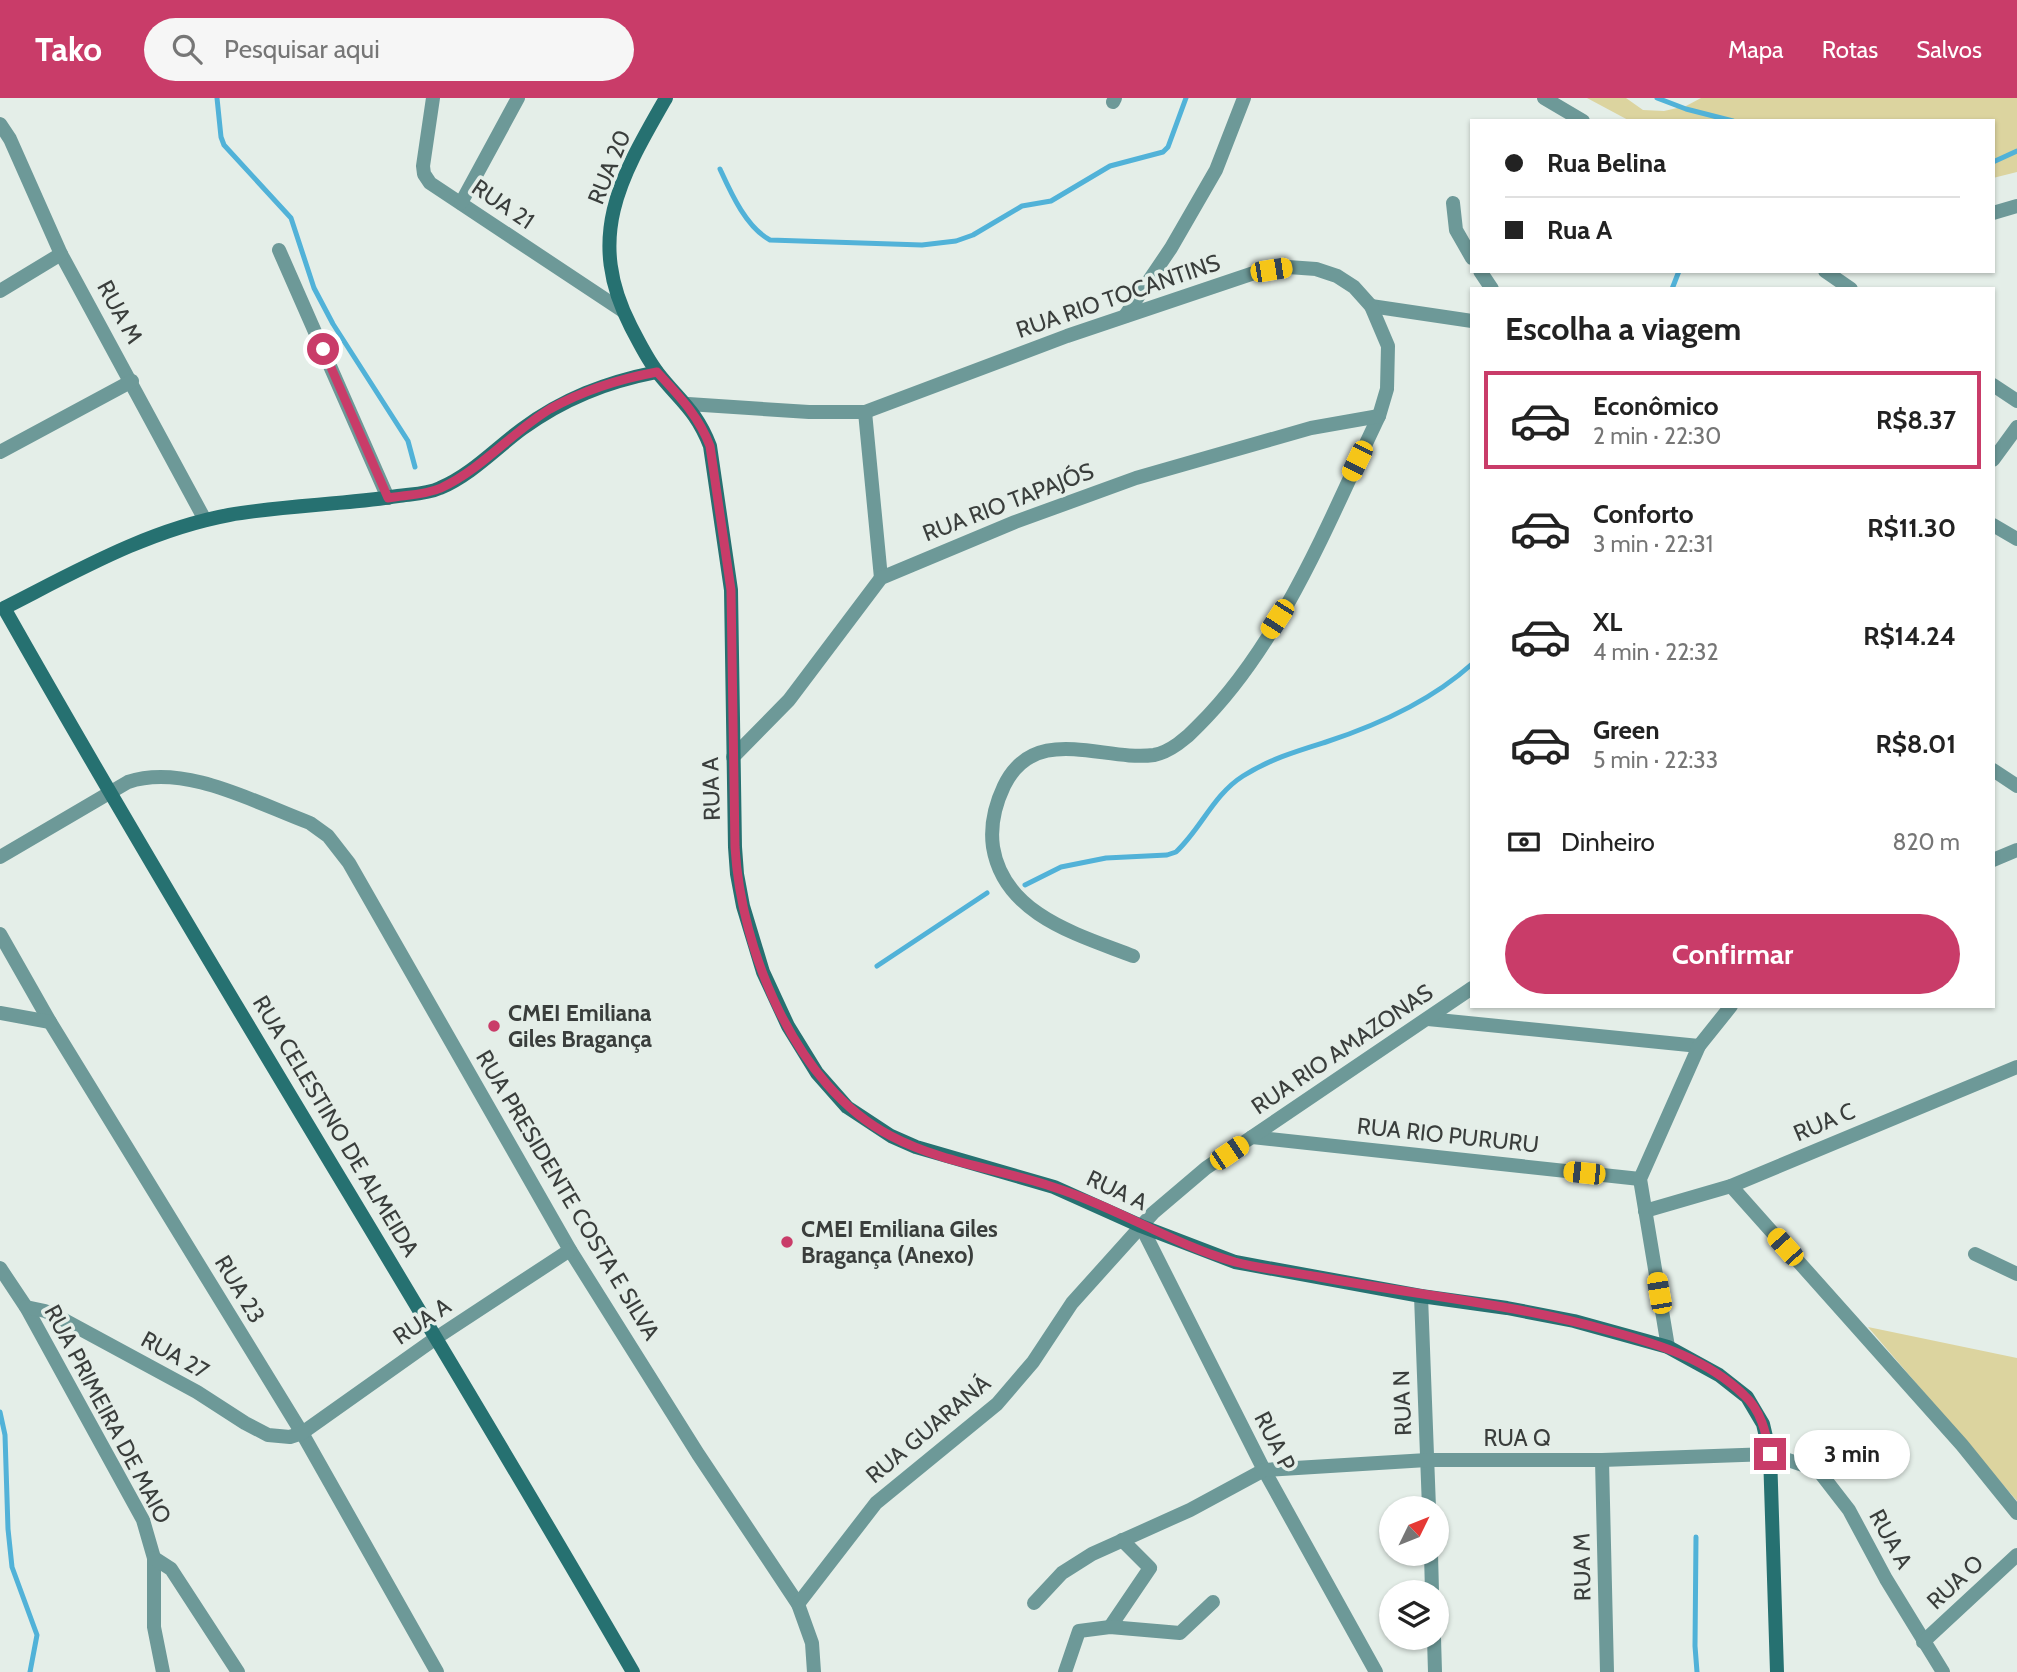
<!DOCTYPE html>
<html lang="pt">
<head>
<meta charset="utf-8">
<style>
	body { margin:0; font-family:Cabin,sans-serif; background:#f6f6f6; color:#222; height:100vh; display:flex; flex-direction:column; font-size:26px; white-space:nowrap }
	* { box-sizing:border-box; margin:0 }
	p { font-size:23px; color:#767676 }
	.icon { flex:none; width:38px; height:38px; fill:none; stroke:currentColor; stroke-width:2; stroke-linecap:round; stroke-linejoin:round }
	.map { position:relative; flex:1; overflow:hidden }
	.drawer { position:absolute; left:1470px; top:189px; width:525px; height:721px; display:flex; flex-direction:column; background:#fff; border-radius:0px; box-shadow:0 2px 5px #0004 }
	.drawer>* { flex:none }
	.hud { position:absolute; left:1470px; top:21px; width:525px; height:154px; border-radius:0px; box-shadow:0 2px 5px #0004; display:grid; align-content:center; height:154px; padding:0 35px; background:#fff }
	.needle { width:46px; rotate:47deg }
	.controls { position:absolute; left:1379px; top:1398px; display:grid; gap:14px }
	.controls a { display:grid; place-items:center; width:70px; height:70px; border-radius:50%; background:#fff; box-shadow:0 2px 5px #0004; font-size:35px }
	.end { position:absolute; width:32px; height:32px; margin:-16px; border:9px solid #c93c69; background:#fff; box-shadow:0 0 0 4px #fff }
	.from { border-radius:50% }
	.bubble { position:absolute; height:49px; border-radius:24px; background:#fff; box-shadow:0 2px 5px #0004; font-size:23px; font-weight:700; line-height:49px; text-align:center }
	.car { position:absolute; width:21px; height:42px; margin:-21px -10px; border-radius:9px; box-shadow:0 0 5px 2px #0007; background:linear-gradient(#f5c518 24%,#345 0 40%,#f5c518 0 76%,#345 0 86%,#f5c518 0) }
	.hud b { display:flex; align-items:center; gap:24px; height:66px; font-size:26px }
	.hud b+b { border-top:2px solid #e0e0e0 }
	.hud i { width:18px; height:18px; background:#222 }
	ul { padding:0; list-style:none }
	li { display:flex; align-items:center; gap:21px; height:98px; margin:0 14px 10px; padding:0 21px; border:4px solid transparent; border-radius:0px }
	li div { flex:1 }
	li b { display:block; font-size:26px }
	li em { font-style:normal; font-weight:700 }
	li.active { border-color:#c93c69 }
	li>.icon { width:63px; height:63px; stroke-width:1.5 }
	h2 { padding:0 35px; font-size:32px; line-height:84px }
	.pay { display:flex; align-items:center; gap:18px; height:77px; padding:0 35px; font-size:26px }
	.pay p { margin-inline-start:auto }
	.primary-button { display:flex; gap:14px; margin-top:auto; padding:14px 35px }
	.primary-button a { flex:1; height:80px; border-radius:42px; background:#c93c69; color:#fff; font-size:28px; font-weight:700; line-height:80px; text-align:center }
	header { display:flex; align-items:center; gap:42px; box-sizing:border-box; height:98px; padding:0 35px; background:#c93c69; color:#fff }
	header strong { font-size:33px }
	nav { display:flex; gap:38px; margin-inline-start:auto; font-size:24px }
	.search { width:490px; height:63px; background:#f6f6f6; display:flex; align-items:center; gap:18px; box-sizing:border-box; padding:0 24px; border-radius:38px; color:#767676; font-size:26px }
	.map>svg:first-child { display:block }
	.green { fill:#dcd49f }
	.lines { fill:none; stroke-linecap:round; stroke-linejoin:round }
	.stream { stroke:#51b2d8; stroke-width:5 }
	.street { stroke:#6d9998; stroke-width:14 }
	.secondary { stroke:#267171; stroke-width:14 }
	.route { stroke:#c93c69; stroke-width:9 }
	.poi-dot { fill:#c93c69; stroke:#e4eee8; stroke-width:2.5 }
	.labels { text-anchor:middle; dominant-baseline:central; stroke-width:7; stroke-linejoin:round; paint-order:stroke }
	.street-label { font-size:23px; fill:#3a3e3c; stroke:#e4eee8 }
	.poi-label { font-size:23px; font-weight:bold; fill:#3a3e3c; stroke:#e4eee8; text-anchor:start }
</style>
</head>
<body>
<header>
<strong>Tako</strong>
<div class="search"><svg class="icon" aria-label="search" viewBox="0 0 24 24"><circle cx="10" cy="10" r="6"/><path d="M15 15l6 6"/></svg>Pesquisar aqui</div>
<nav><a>Mapa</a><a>Rotas</a><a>Salvos</a></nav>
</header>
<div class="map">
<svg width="2017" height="1574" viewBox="0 0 2017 1574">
	<rect width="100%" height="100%" fill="#e4eee8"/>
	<g class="green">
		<path d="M 1587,0 L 1626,0 L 1643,12 L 1664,13 L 1686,8 L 1701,0 L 2017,0 L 2017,74 L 1993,80 L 1993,23 L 1630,23 Z"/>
		<path d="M 1868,1229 L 2017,1260 L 2017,1403 Z"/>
	</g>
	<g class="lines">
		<g class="stream">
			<path d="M 217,0 L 221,39 L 224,47 L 291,120 L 314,190 L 333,226 L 408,343 L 415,369"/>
			<path d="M 1657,0 L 1686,11 L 1733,23"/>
			<path d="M 1993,64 L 2017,53"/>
			<path d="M 720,71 C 731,95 746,129 770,142 L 922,147 L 956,143 L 973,137 L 1022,108 L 1051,103 L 1110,68 L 1163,54 L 1168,49 L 1186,0"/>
			<path d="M 1672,191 L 1679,173"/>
			<path d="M 1025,787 L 1061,769 L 1106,760 L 1167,757 L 1176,754 C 1201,731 1213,697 1243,678 C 1270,661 1297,653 1326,644 C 1378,627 1431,603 1472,566"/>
			<path d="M 877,868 L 987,795"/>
			<path d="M 0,1314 L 5,1337 L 8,1431 L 12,1469 L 37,1537 L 30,1574"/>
			<path d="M 1696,1439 L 1695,1548 L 1697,1574"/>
		</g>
		<g class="street">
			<path d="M 433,0 L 423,68 L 424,76 L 430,85 L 623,213"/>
			<path d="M 1544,0 L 1583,23"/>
			<path d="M 1113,4 L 1115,0"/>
			<path d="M 0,26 L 10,41 L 61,156 L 205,422"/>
			<path d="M 461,105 L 518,0"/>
			<path d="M 1453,105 L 1456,132 L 1472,160"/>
			<path d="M 1993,115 L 2017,108"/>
			<path d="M 279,152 L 388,400"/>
			<path d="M 1480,173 L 1492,191"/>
			<path d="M 1825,173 L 1851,191"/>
			<path d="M 0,193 L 61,156"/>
			<path d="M 1371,208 L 1472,223"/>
			<path d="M 1125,218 L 1171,150 L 1216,72 L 1244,0"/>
			<path d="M 1993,287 L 2017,303"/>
			<path d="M 688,306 L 809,314 L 865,314 L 1067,238 L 1254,175 L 1288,169 L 1316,171 L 1337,178 L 1354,189 L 1371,208 L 1388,248 L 1387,291 L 1379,318 C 1329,422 1282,545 1198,628 C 1187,640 1170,654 1154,657 C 1103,664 1035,624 1004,688 C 995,707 990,728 993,749 C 1004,817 1079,837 1133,858"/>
			<path d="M 865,314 L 881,480"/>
			<path d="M 0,354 L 132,283"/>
			<path d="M 1993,362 L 2017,329"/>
			<path d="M 1993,427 L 2017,441"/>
			<path d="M 733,659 L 789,602 L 881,480 L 1015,424 L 1136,380 L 1311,330 L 1379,318"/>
			<path d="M 1993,672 L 2017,688"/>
			<path d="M 0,759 L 128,684 C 185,665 256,705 310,725 L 328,738 L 349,765 L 570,1152 L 698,1356 L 798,1506 L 812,1545 L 814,1574"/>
			<path d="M 1993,762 L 2017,752"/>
			<path d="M 0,836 L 50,924 L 302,1335 L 437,1574"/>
			<path d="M 0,915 L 50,924"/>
			<path d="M 1428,921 L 1699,948"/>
			<path d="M 1252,1039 L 1640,1081"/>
			<path d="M 1731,1088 L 1962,1347 L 2017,1415"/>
			<path d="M 1645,1113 L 1731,1088 L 2017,969"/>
			<path d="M 1141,1128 L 1264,1372 L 1376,1574"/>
			<path d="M 1975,1156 L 2017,1176"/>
			<path d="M 0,1170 L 26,1209 L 143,1422 L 154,1460 L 154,1529 L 163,1574"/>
			<path d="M 1421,1198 L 1429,1410"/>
			<path d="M 26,1209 L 45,1213 L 64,1222 L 197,1294 L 245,1325 L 268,1337 L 290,1339 L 302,1335 L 436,1240 L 570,1152"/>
			<path d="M 1668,1249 L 1640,1081 L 1699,948 L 1731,908"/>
			<path d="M 1602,1362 L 1607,1574"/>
			<path d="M 1431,1456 L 1432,1494"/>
			<path d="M 154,1460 L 171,1471 L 238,1574"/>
			<path d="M 1034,1505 L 1062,1475 L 1092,1456 L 1190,1412 L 1264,1372 L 1427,1362 L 1602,1362 L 1770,1356 L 1818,1372 L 1849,1412 L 1886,1481 L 1943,1574"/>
			<path d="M 798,1506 L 876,1405 L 997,1306 L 1033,1264 L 1072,1205 L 1153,1115 L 1206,1070 L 1472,890"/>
			<path d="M 1110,1529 L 1150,1470 L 1122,1442"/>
			<path d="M 1434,1540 L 1435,1574"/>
			<path d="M 1923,1544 L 2017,1457"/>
			<path d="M 1065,1574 L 1079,1533 L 1110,1529 L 1180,1535 L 1213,1504"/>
		</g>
		<g class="secondary">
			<path d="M 666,0 C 620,80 585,139 631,229 C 639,244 647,261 658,275 C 680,303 696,312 710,348 L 731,492 L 735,749 L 737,776 L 743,808 L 763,874 L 788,928 L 817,975 L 847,1009 L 891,1038 L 916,1049 L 1054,1089 L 1141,1128 L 1235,1164 L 1421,1198 L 1507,1210 L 1574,1223 L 1668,1249 L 1719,1277 L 1747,1299 L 1763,1326 L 1770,1356 L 1777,1574"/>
			<path d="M 633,1574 C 427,1217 207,869 4,510 C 77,473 148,432 229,417 C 285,407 342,407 398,398 C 412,396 427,396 440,390 C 471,377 495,351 522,331 C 563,301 606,284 657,274"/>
		</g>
	</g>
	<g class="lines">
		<path class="route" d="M 323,251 L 388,400 C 405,397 425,397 441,390 C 482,371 512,334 550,311 C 584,292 619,281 657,274 C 679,298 698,317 710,348 L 731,492 L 735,749 C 741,852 795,988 891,1038 C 942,1065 1000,1071 1053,1089 C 1116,1109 1172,1146 1235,1164 C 1262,1171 1292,1174 1319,1179 C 1416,1197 1515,1206 1610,1233 C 1658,1246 1707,1261 1744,1297 C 1761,1312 1766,1335 1770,1356"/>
	</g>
	<g class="poi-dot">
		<circle cx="494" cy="928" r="7"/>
		<circle cx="787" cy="1144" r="7"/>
	</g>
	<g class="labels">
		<g class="street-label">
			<text transform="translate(609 69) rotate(-68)">RUA 20</text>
			<text transform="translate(503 106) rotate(34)">RUA 21</text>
			<text transform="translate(1118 198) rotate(-19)">RUA RIO TOCANTINS</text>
			<text transform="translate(120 214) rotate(61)">RUA M</text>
			<text transform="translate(1008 404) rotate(-21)">RUA RIO TAPAJÓS</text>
			<text transform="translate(711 691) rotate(-92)">RUA A</text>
			<text transform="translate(1342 951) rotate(-34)">RUA RIO AMAZONAS</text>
			<text transform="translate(1824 1024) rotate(-23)">RUA C</text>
			<text transform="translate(336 1028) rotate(59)">RUA CELESTINO DE ALMEIDA</text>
			<text transform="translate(1448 1037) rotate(6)">RUA RIO PURURU</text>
			<text transform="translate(1117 1092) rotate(25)">RUA A</text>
			<text transform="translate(568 1097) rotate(59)">RUA PRESIDENTE COSTA E SILVA</text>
			<text transform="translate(240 1191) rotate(59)">RUA 23</text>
			<text transform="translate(422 1223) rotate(-34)">RUA A</text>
			<text transform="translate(175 1257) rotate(29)">RUA 27</text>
			<text transform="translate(1402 1305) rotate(-92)">RUA N</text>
			<text transform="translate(108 1316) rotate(62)">RUA PRIMEIRA DE MAIO</text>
			<text transform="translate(928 1331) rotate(-40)">RUA GUARANÁ</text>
			<text x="1517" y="1340">RUA Q</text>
			<text transform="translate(1275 1343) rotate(63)">RUA P</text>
			<text transform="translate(1891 1441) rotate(61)">RUA A</text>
			<text transform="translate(1582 1469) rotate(-91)">RUA M</text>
			<text transform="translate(1955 1484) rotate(-43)">RUA O</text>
		</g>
		<g class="poi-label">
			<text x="508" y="915">CMEI Emiliana<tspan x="508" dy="26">Giles Bragança</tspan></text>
			<text x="801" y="1131">CMEI Emiliana Giles<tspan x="801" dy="26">Bragança (Anexo)</tspan></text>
		</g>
	</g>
</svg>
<div class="controls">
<a><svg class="needle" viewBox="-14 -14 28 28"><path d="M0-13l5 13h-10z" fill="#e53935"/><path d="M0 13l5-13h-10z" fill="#767676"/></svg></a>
<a><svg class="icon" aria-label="layers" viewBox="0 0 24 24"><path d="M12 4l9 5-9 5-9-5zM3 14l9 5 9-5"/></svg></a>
</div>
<i class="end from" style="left:323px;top:251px"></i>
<i class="end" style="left:1770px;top:1356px"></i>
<div class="bubble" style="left:1794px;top:1332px;width:116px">3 min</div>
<i class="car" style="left:1271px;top:172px;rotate:81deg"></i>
<i class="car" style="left:1357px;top:363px;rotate:206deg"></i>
<i class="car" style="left:1277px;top:521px;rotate:213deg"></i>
<i class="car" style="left:1229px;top:1055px;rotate:56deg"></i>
<i class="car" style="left:1584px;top:1075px;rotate:276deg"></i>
<i class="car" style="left:1785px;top:1149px;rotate:318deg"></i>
<i class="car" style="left:1659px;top:1195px;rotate:350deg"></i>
<div class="hud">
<b><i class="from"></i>Rua Belina</b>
<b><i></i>Rua A</b>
</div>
<section class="drawer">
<h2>Escolha a viagem</h2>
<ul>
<li class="active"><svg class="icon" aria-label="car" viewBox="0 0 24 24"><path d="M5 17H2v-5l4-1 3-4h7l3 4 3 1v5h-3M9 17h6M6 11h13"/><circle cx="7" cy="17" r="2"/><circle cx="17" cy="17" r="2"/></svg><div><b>Econômico</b><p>2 min · 22:30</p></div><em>R$8.37</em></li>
<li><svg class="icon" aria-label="car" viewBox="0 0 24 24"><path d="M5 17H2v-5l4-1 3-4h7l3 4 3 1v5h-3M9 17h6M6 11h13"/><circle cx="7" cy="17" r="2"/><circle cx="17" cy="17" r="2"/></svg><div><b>Conforto</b><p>3 min · 22:31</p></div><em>R$11.30</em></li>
<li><svg class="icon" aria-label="car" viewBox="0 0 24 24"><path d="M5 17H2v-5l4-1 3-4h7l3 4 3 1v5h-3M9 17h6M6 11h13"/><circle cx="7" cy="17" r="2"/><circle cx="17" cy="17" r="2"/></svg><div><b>XL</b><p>4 min · 22:32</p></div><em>R$14.24</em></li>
<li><svg class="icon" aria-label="car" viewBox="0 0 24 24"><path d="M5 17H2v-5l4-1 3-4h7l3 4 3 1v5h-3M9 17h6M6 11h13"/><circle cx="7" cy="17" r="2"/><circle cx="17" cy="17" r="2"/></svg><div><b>Green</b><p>5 min · 22:33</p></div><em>R$8.01</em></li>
</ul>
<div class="pay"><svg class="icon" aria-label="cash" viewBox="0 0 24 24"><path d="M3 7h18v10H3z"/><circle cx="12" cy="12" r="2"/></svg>Dinheiro<p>820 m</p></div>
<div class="primary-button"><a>Confirmar</a></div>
</section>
</div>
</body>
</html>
